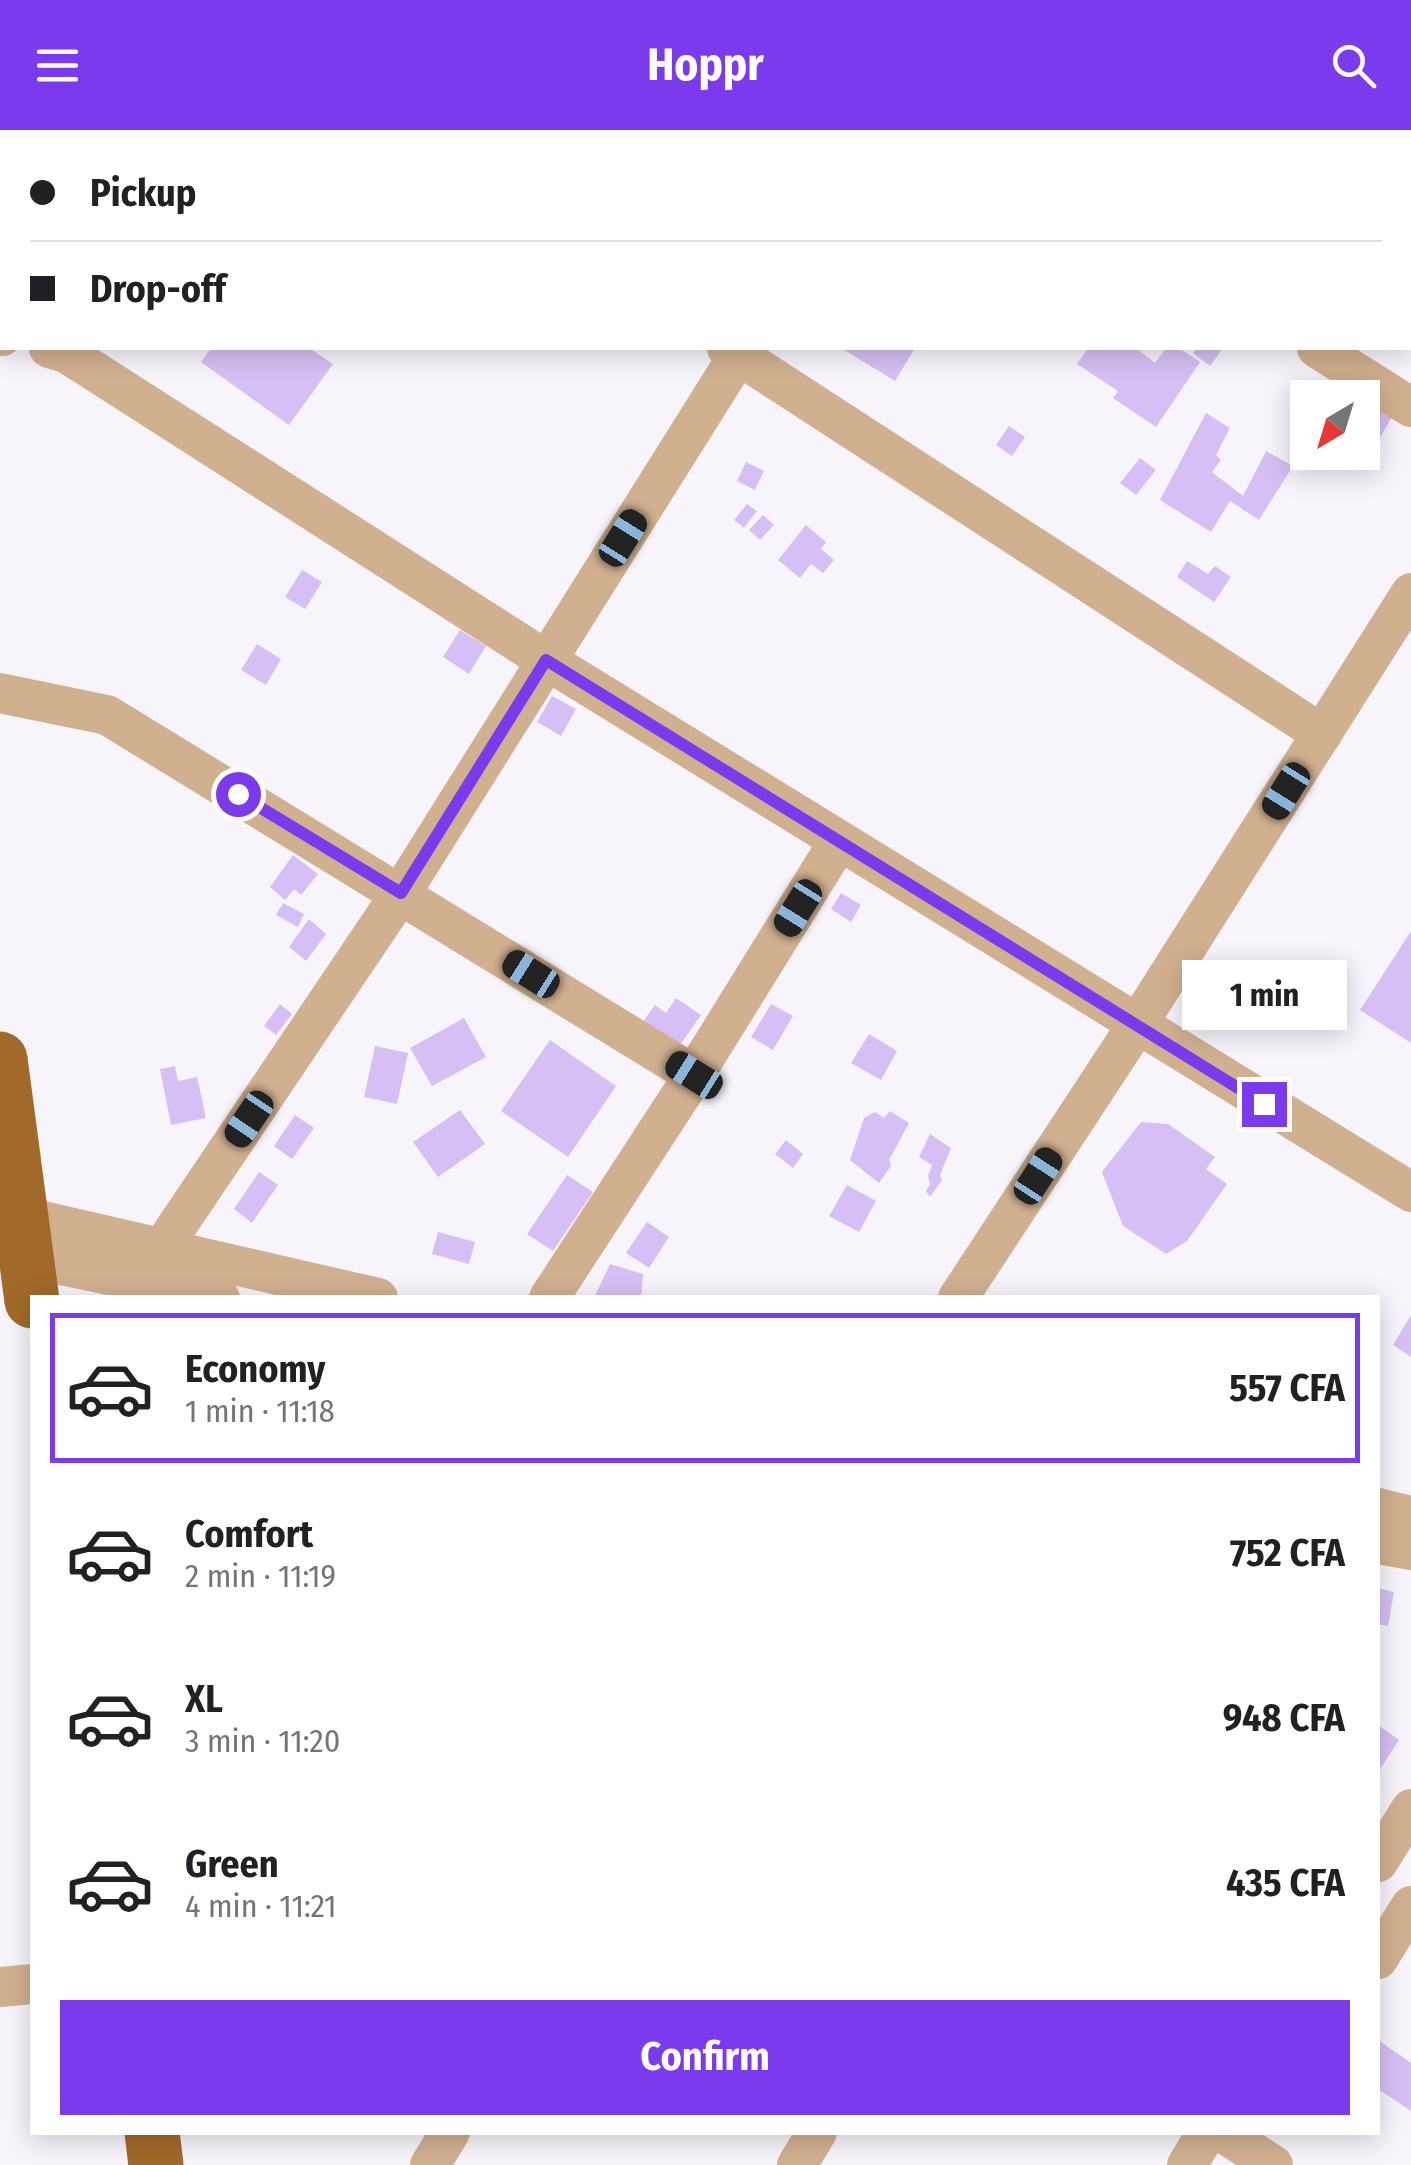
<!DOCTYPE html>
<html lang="en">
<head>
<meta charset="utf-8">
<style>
	body { margin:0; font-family:"Fira Sans Condensed",sans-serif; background:#f2f2f2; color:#202124; height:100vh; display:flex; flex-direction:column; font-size:38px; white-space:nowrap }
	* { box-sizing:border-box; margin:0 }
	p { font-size:32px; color:#757577 }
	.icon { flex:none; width:55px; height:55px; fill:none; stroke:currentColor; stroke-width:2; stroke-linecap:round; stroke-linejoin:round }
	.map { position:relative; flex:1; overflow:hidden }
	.panel { position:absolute; left:30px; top:1165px; width:1350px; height:840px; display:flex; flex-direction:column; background:#fff; border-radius:0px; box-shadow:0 5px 25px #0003 }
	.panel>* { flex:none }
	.banner { position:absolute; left:0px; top:0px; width:1412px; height:220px; box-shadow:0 5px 25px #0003; display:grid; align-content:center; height:220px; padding:0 30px; background:#fff }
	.needle { width:65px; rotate:218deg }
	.tools { position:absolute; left:1290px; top:250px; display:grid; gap:20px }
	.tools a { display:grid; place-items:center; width:90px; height:90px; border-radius:0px; background:#fff; box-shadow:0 5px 25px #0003; font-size:50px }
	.end { position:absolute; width:45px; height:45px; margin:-22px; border:12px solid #7c3aed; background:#fff; box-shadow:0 0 0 5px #fff }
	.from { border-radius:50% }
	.bubble { position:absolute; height:70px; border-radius:0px; background:#fff; box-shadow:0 5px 25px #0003; font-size:32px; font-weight:700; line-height:70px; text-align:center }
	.car { position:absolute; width:30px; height:60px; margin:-30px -15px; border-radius:12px; box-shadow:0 0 8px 2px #0007; background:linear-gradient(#222 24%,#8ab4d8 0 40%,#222 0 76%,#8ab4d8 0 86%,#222 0) }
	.banner b { display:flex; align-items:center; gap:35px; height:95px; font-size:38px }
	.banner b+b { border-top:2px solid #e0e0e0 }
	.banner i { width:25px; height:25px; background:#202124 }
	ul { padding:18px 0 0; list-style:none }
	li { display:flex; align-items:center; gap:30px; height:150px; margin:0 20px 15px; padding:0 10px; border:5px solid transparent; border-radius:0px }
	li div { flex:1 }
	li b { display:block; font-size:38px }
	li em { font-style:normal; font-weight:700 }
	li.current { border-color:#7c3aed }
	li>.icon { width:90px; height:90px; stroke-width:1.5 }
	.primary-button { display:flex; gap:20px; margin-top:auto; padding:20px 30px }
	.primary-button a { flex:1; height:115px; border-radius:0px; background:#7c3aed; color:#fff; font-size:40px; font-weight:700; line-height:115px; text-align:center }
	header { display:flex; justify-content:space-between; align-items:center; height:130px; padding:0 30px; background:#7c3aed; color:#fff; font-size:45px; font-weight:700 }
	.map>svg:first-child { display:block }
	.building { fill:#d6bff4 }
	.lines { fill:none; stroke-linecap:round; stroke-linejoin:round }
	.minor { stroke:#d1b090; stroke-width:40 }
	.trunk { stroke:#a26a2a; stroke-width:55 }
	.route { stroke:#7c3aed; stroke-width:12 }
</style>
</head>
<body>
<header><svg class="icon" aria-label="menu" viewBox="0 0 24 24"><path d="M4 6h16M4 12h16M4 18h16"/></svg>Hoppr<svg class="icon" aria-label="search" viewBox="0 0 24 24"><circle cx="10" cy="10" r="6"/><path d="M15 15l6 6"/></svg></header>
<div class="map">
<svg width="1411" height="2035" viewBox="0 0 1411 2035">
	<rect width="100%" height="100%" fill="#f7f5fb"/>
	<g class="building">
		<path d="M 211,218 L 309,218 L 333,234 L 289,295 L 201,232 Z"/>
		<path d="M 841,218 L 915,218 L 895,251 Z"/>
		<path d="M 1088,218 L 1136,218 L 1155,233 L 1166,218 L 1179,218 L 1200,232 L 1156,297 L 1113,268 L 1118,261 L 1077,234 Z"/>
		<path d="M 1197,218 L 1223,218 L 1210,236 L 1193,223 Z"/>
		<path d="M 1362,270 L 1392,287 L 1368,328 L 1362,325 Z"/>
		<path d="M 1206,283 L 1230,298 L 1216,325 L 1221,330 L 1212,342 L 1243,366 L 1266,321 L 1293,336 L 1259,390 L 1230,371 L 1211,402 L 1160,370 Z"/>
		<path d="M 1009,296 L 1025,307 L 1012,326 L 996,315 Z"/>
		<path d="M 1140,328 L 1156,340 L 1136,365 L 1120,353 Z"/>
		<path d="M 746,332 L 764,341 L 755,360 L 737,351 Z"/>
		<path d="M 747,374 L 757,381 L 744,398 L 734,390 Z"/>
		<path d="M 763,385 L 774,395 L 760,410 L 749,400 Z"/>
		<path d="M 806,395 L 826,412 L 821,419 L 834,430 L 823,443 L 811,434 L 800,448 L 778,430 Z"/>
		<path d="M 1187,431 L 1208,444 L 1215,436 L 1231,447 L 1214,472 L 1177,447 Z"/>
		<path d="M 302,440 L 322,452 L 305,479 L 285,467 Z"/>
		<path d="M 460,500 L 486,516 L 469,544 L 443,527 Z"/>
		<path d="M 257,514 L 281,529 L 266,555 L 241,540 Z"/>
		<path d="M 552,566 L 576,579 L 561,606 L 537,592 Z"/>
		<path d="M 293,725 L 318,744 L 301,765 L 294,759 L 285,770 L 270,757 Z"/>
		<path d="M 841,763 L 861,775 L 851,792 L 831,779 Z"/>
		<path d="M 283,773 L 304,784 L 298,797 L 276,785 Z"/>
		<path d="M 309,789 L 326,804 L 306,831 L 289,817 Z"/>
		<path d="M 1411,801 L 1411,913 L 1360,880 Z"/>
		<path d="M 676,868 L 701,885 L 673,925 L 638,899 L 655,875 L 666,883 Z"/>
		<path d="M 280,874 L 292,884 L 276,905 L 264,896 Z"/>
		<path d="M 771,874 L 793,886 L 773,920 L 751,907 Z"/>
		<path d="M 464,888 L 486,927 L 432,956 L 410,918 Z"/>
		<path d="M 869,904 L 897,921 L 881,950 L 851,933 Z"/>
		<path d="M 550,910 L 616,956 L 568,1027 L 501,981 Z"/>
		<path d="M 375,916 L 408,923 L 397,974 L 364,967 Z"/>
		<path d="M 175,936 L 178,951 L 197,947 L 206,988 L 171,995 L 160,939 Z"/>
		<path d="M 460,980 L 485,1014 L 438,1047 L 413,1012 Z"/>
		<path d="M 890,981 L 909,993 L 889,1030 L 891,1036 L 879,1053 L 850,1030 L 864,988 L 875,982 L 884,988 Z"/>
		<path d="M 295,985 L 314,998 L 292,1029 L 274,1016 Z"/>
		<path d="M 1141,992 L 1168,994 L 1215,1027 L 1206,1039 L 1227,1054 L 1187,1111 L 1166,1124 L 1123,1096 L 1102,1042 Z"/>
		<path d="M 930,1004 L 951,1018 L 940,1045 L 942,1050 L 930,1067 L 926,1061 L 930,1054 L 928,1046 L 932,1035 L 919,1027 Z"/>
		<path d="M 786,1010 L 803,1024 L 793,1038 L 775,1024 Z"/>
		<path d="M 259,1042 L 278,1055 L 252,1093 L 234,1079 Z"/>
		<path d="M 567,1045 L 593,1062 L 553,1121 L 527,1104 Z"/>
		<path d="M 847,1055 L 876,1071 L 859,1102 L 829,1086 Z"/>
		<path d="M 647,1092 L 669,1107 L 649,1138 L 626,1123 Z"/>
		<path d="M 438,1102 L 475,1112 L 469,1134 L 432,1124 Z"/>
		<path d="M 610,1134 L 643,1144 L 641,1168 L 594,1168 Z"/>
		<path d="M 1411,1185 L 1411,1227 L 1393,1215 Z"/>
		<path d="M 1378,1458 L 1394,1462 L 1388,1496 L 1378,1494 Z"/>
		<path d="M 1378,1595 L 1399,1610 L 1378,1642 Z"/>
		<path d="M 1378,1910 L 1411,1933 L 1411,1981 L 1378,1959 Z"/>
	</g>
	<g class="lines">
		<g class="minor">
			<path d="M 379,0 L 383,2"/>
			<path d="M 976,0 L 980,2"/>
			<path d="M 879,2 L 881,0"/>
			<path d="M 0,206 L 2,206"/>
			<path d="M 49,218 L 66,223 L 546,530 L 1411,1062"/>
			<path d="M 727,218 L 1322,604"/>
			<path d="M 1317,218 L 1411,277"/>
			<path d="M 0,563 L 107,585 L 694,945"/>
			<path d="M 21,1086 L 378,1168"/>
			<path d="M 27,1128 L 220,1168"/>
			<path d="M 155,1154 L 162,1118 L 401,763 L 743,218"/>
			<path d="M 549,1168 L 694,945 L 839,711"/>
			<path d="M 958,1168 L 1137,895 L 1411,463"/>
			<path d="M 1378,1378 L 1411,1386"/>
			<path d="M 1378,1414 L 1411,1420"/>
			<path d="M 1378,1732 L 1411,1679"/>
			<path d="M 1378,1829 L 1411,1776"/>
			<path d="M 0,1857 L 32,1854"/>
			<path d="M 1222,2002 L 1273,2035"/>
			<path d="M 430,2035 L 450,2002"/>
			<path d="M 797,2035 L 817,2002"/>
			<path d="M 1187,2035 L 1207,2002"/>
		</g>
		<g class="trunk">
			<path d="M 0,929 L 32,1171"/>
			<path d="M 152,2002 L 156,2035"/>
		</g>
	</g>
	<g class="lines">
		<path class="route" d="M 238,664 L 401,763 L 546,530 L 1264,974"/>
	</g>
</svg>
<div class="tools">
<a><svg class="needle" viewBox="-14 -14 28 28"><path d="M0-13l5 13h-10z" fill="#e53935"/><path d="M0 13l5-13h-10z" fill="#757577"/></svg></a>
</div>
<i class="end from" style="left:238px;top:664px"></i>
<i class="end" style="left:1264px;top:974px"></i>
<div class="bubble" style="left:1182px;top:830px;width:165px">1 min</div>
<i class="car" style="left:623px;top:408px;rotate:32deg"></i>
<i class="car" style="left:1286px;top:661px;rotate:212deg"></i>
<i class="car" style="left:798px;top:778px;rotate:212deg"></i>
<i class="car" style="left:531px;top:844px;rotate:302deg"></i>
<i class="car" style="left:694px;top:945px;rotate:302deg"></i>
<i class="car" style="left:249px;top:989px;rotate:214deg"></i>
<i class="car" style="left:1038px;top:1046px;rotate:33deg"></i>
<div class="banner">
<b><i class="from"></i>Pickup</b>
<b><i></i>Drop-off</b>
</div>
<section class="panel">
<ul>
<li class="current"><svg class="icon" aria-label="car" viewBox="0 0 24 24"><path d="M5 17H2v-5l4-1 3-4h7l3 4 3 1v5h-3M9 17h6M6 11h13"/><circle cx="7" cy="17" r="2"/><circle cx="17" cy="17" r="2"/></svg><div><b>Economy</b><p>1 min · 11:18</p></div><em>557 CFA</em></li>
<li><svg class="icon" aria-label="car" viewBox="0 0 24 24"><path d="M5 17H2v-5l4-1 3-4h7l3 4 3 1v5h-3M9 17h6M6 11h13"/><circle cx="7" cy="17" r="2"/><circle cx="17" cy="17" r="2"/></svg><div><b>Comfort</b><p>2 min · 11:19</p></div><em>752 CFA</em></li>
<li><svg class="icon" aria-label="car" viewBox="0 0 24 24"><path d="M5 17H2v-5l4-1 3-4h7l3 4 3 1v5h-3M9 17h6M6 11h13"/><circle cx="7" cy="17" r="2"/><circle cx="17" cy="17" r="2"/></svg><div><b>XL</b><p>3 min · 11:20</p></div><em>948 CFA</em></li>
<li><svg class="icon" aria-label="car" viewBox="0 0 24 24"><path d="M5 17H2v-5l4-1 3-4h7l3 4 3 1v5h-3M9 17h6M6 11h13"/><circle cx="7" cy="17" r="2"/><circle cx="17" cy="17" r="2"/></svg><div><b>Green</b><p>4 min · 11:21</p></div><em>435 CFA</em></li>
</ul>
<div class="primary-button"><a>Confirm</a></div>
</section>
</div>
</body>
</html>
